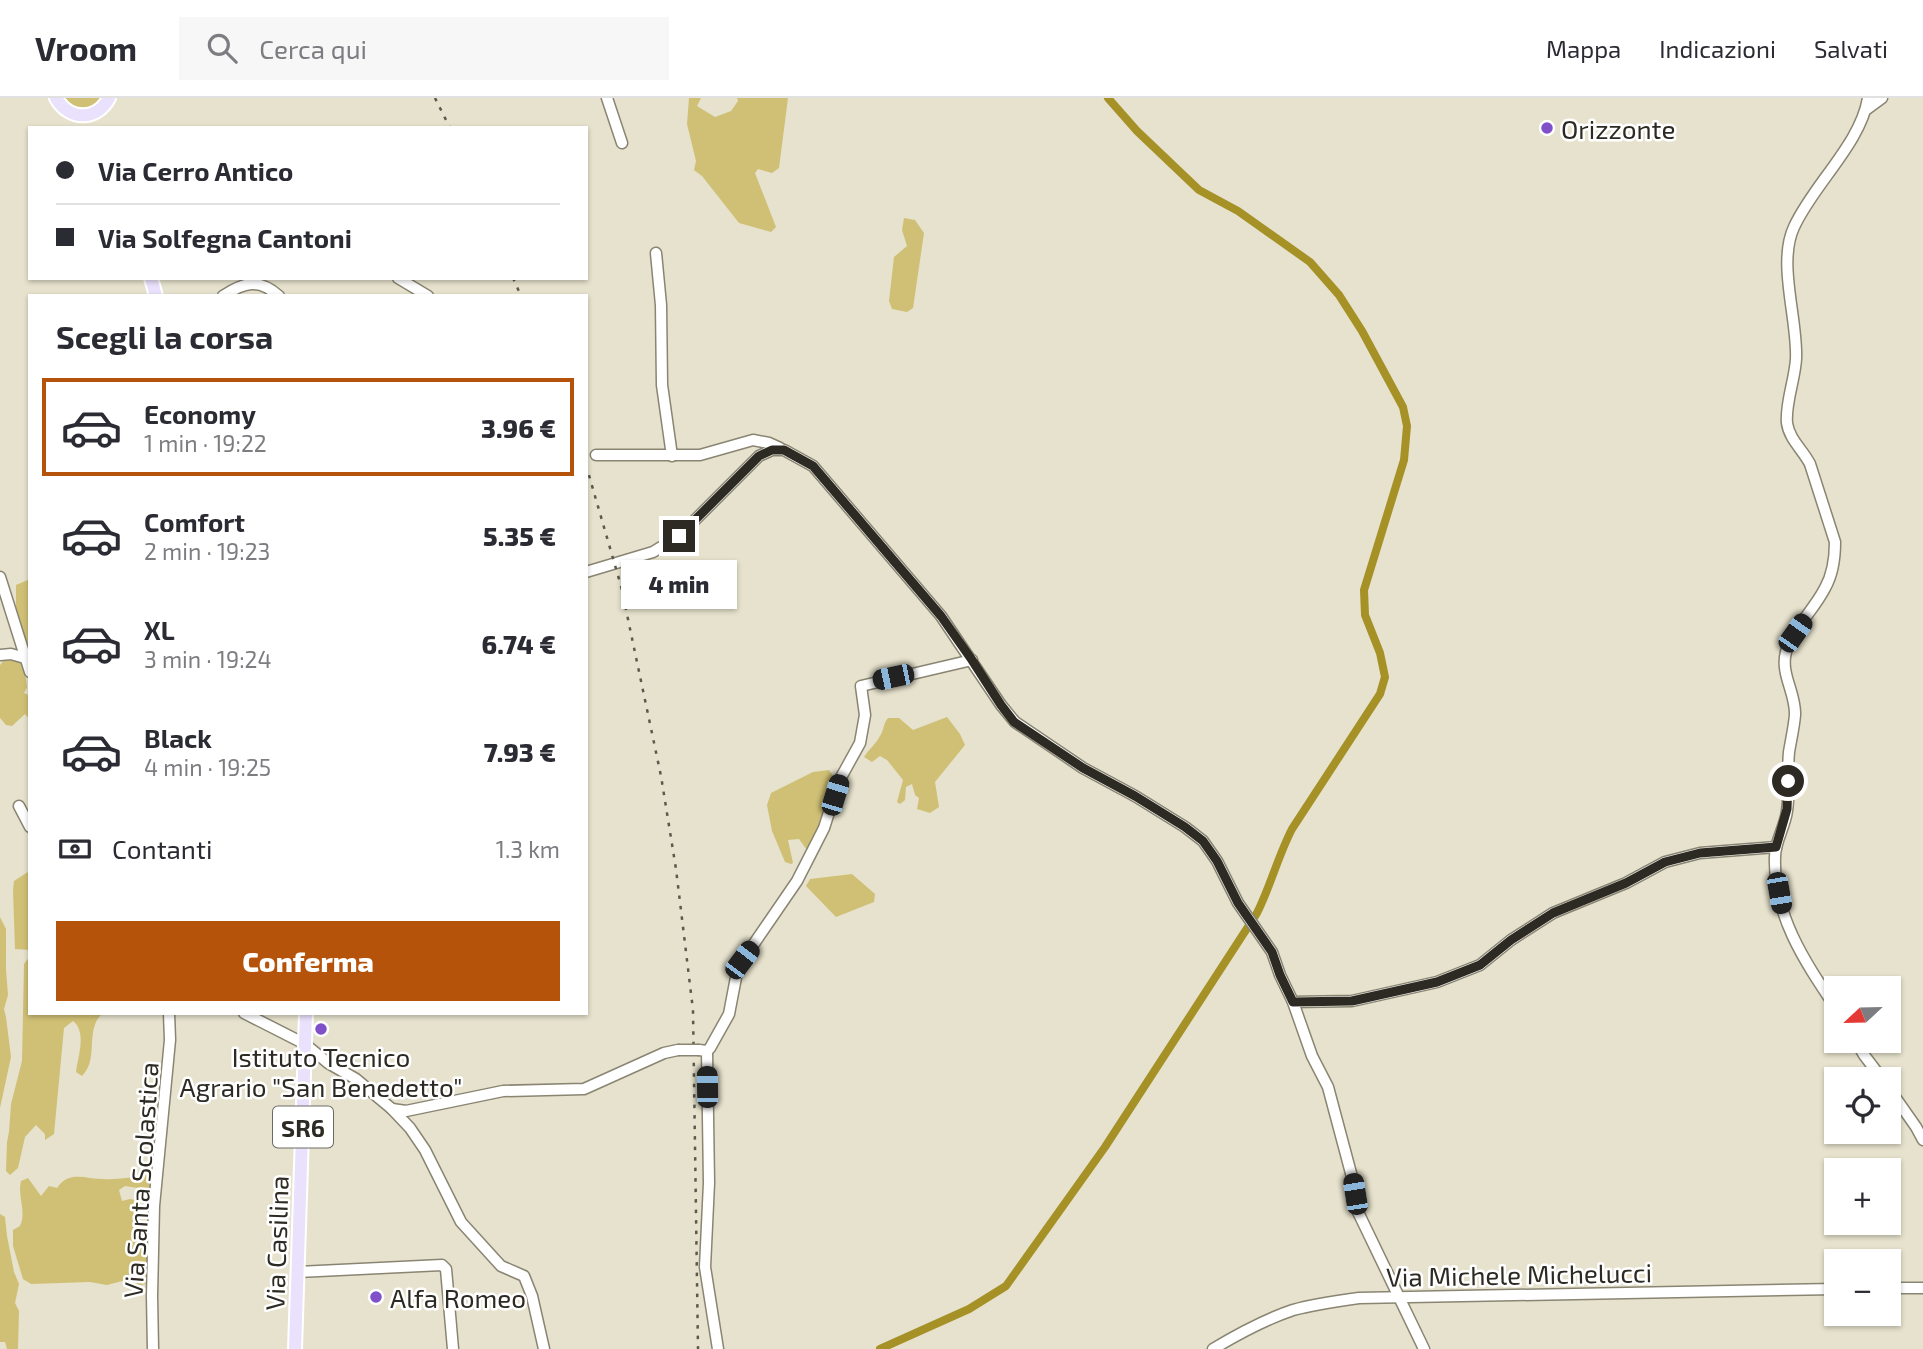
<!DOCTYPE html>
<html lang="it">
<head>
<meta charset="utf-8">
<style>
	body { margin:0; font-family:"Exo 2",sans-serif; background:#f7f7f7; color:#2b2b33; height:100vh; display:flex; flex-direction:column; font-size:26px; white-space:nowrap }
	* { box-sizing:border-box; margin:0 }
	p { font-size:23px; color:#7c7c81 }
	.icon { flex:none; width:38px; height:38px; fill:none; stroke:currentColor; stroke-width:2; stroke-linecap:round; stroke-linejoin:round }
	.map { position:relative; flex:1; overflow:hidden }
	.drawer { position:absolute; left:28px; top:196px; width:560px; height:721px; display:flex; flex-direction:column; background:#fff; border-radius:0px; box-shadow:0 2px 5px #0004 }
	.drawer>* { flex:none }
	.banner { position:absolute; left:28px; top:28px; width:560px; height:154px; border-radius:0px; box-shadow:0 2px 5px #0004; display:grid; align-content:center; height:154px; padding:0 28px; background:#fff }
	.needle { width:46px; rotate:248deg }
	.fabs { position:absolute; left:1824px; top:878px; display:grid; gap:14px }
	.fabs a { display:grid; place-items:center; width:77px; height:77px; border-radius:0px; background:#fff; box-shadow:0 2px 5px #0004; font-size:35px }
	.end { position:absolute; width:32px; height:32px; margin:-16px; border:9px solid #2c2a22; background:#fff; box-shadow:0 0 0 4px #fff }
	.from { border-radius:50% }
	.bubble { position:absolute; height:49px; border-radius:0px; background:#fff; box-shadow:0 2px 5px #0004; font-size:23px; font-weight:800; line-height:49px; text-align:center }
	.car { position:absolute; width:21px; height:42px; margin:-21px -10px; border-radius:9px; box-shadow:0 0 5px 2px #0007; background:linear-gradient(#222 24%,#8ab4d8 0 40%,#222 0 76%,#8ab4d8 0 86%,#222 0) }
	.banner b { display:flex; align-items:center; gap:24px; height:66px; font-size:26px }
	.banner b+b { border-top:2px solid #e1e1e2 }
	.banner i { width:18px; height:18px; background:#2b2b33 }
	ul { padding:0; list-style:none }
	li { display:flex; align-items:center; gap:21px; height:98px; margin:0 14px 10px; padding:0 14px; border:4px solid transparent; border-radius:0px }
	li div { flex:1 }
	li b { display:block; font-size:26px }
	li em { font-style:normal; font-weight:800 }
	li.current { border-color:#b45309 }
	li>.icon { width:63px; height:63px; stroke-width:1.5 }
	h2 { padding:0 28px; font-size:32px; line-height:84px }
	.pay { display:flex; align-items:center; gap:18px; height:77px; padding:0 28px; font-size:26px }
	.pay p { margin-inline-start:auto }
	.cta { display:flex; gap:14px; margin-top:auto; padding:14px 28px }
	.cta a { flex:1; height:80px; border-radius:0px; background:#b45309; color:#fff; font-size:28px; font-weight:800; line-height:80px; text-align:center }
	header { display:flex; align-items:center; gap:42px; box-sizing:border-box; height:98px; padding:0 35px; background:#fff; border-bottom:2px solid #e1e1e2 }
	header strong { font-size:33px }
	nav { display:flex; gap:38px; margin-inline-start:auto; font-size:24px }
	.search { width:490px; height:63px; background:#f7f7f7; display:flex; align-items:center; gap:18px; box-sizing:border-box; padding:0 24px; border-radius:0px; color:#7c7c81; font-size:26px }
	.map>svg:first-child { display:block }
	.green { fill:#d0c075 }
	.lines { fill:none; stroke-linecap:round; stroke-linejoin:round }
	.canal { stroke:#a69127; stroke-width:8 }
	.minor-casing { stroke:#898572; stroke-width:13 }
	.major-casing { stroke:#fff; stroke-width:16 }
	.minor { stroke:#fff; stroke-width:10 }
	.major { stroke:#eae2fc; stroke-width:12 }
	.rail { stroke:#5b594d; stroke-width:2.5; stroke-dasharray:3.5 7; stroke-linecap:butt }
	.minor-bridge-casing { stroke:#898572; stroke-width:13; stroke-linecap:butt }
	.minor-bridge { stroke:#fff; stroke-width:10 }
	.route { stroke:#2c2a22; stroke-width:9 }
	.poi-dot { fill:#7f50c8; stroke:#fff; stroke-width:2.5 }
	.labels { text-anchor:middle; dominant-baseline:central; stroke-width:5; stroke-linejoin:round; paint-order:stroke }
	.shield { fill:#fff; stroke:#6b6a64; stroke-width:2 }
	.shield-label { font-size:24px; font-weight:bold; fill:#2c2a22 }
	.poi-label { font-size:26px; fill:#2c2a22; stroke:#fff; text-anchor:start }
	.street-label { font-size:26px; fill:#2c2a22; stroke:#fff }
</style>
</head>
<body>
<header>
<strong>Vroom</strong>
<div class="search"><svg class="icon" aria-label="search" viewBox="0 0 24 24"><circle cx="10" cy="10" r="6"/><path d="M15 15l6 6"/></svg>Cerca qui</div>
<nav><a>Mappa</a><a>Indicazioni</a><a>Salvati</a></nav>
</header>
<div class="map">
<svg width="1923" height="1251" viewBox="0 0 1923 1251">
	<rect width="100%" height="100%" fill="#e6e2cd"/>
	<g class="green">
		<path d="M 62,0 L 106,0 L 85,13 L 70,9 Z"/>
		<path d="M 689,0 L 701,0 L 697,8 L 715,19 L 731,13 L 738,3 L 737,0 L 788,0 L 779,70 L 772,75 L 758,71 L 755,75 L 776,129 L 771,134 L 739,125 L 702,78 L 694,72 L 696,63 L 687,26 Z"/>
		<path d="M 904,120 L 915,122 L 924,135 L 913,210 L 907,214 L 892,211 L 889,203 L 894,159 L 907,148 L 902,132 Z"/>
		<path d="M 30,481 L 30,559 L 16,517 L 16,487 Z"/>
		<path d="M 17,561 L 24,568 L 27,589 L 24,595 L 30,598 L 30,622 L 25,616 L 12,628 L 6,627 L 0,620 L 0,567 L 4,562 Z"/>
		<path d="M 947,619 L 960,636 L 965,647 L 935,684 L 939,709 L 930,715 L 917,711 L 919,700 L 915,697 L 912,686 L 906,689 L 905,702 L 900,706 L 897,704 L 903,682 L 887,662 L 880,658 L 872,664 L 864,659 C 869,651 876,646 880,638 C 884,632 883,626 888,620 L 899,620 L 913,632 Z"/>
		<path d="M 829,672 L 834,679 L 818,739 L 807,752 L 799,741 L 788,742 L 793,765 L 791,766 L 785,764 L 772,733 L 767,707 L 771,695 L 813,674 Z"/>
		<path d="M 28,774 L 30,789 L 30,852 L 15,851 L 13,792 L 14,783 Z"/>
		<path d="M 852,776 L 875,796 L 874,804 L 836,819 L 806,788 L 810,781 Z"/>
		<path d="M 0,819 L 6,831 L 6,872 L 8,897 L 4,911 L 6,919 L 11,959 L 0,1010 Z"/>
		<path d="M 30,858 L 30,915 L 103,915 C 100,918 97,921 96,924 C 88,942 97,963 82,978 L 76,974 C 78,958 87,934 73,923 L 64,930 L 54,1036 L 45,1042 L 45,1036 L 36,1027 L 25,1039 L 18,1070 L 10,1077 L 6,1073 L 7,1044 L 9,1034 L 11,1006 L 22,963 L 24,866 Z"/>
		<path d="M 147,1077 L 156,1088 L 152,1101 L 148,1103 L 144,1091 L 125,1088 L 119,1092 L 122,1103 L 130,1101 L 140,1103 C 132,1125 148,1129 150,1145 C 151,1158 149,1172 149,1185 L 138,1188 L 126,1182 L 107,1187 L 90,1184 L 31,1186 L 23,1181 L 13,1148 L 13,1132 L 20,1128 C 27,1114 17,1098 21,1083 L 28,1080 L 41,1098 L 49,1088 L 57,1090 C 69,1072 85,1081 103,1081 C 117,1082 133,1079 147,1077 Z"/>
		<path d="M 0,1116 L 5,1119 L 7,1138 L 14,1174 L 19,1186 L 15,1205 L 19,1213 L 18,1251 L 7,1251 L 5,1244 L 0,1244 Z"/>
	</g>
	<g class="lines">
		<path class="canal" d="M 880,1251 L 969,1211 L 1006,1188 L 1105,1049 L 1257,815 C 1271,787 1278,758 1292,731 L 1380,596 L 1385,579 L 1380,555 L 1365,517 L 1364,492 L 1404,362 L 1407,328 L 1403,309 L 1362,233 L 1339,197 L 1310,164 L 1238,113 L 1199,92 L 1137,33 L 1108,0"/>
		<defs>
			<g id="minor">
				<path d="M 607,0 L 622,45"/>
				<path d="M 1867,11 L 1882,0"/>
				<path d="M 656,155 L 661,207 L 662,287 L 672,358"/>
				<path d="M 398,180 L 428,198"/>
				<path d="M 223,198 C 244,184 259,180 279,198"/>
				<path d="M 596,357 L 700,357 L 753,342 L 769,345 L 780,350"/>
				<path d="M 586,474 L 653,454 L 679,438 L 759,358 L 772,352 L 784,352 L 813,368 L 941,518 L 1001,607 L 1015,624 L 1083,670 L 1135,698 L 1185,729 L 1203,743 L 1217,763 L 1238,805 L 1272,854 L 1280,877 L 1293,904 L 1312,958 L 1328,989 L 1352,1079 L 1358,1114 L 1424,1251"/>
				<path d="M 0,479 L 30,574"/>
				<path d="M 0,557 L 11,556 L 25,560"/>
				<path d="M 19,708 L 30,729"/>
				<path d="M 1293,904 L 1352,903 L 1437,884 L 1480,867 L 1511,842 L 1553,815 L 1626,785 L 1665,764 L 1700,755 L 1776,749"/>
				<path d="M 1836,910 C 1805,864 1773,817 1775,759 C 1775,743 1785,729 1787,713 C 1790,693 1787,673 1789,654 C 1791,642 1794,629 1795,617 C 1796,595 1780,576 1786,554 C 1793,530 1814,512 1825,490 C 1833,476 1835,460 1835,444 L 1810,366 C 1803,352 1789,341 1787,325 C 1785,306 1795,281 1796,261 C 1798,222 1777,165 1794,129 C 1813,87 1861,45 1868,0"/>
				<path d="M 244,915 L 305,946 L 328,965 L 356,981 L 392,1011 L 410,1030 L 425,1052 L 461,1124 L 501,1168 L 524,1178 L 532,1198 L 544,1251"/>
				<path d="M 1856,943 L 1864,957 L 1883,982"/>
				<path d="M 699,952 L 707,953 L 710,950 L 729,916 L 738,869 L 797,783 L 824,730 L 839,683 L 860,645 L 865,617 L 861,588 L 972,562"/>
				<path d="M 707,953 L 709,1085 L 705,1169 L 718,1251"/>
				<path d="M 1888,989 L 1916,1029 L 1923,1042"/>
				<path d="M 392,1011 L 406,1013 L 503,993 L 584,991 L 664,955 L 678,952"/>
				<path d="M 298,1174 L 442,1167 L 446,1171 L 453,1251"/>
				<path d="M 1888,1190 L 1923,1190"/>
				<path d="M 153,1251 L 152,1198 L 154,1108 L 170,942 L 169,915"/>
				<path d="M 1213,1251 C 1238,1236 1266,1221 1293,1212 C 1315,1206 1337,1203 1359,1200 L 1836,1191"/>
			</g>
			<g id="major">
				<path d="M 56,0 C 69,23 97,23 109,0"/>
				<path d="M 151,180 L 156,198"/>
				<path d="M 295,1251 L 306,915"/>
			</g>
		</defs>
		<use href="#minor" class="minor-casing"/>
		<use href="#major" class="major-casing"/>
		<use href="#minor" class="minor"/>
		<use href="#major" class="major"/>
		<g class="rail">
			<path d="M 435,0 L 450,30"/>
			<path d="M 513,180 L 521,198"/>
			<path d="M 586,367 L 621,488 L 661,678 L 676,771 L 693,912 L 698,1251"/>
		</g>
		<defs>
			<path id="minor-bridge" d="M 678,952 L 699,952"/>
		</defs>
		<use href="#minor-bridge" class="minor-bridge-casing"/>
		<use href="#minor-bridge" class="minor-bridge"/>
	</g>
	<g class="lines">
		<path class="route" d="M 679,438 L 759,358 L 772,352 L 784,352 L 813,368 L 941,518 L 972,562 L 1001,607 L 1014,624 L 1083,670 L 1135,698 L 1185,729 L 1203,743 L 1217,763 L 1238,805 L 1272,854 L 1280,877 L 1293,904 L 1352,903 L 1437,884 L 1480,867 L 1511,842 L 1553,815 L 1626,785 L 1665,764 L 1700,755 L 1776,749 L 1787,711 L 1788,683"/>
	</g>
	<g class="poi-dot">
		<circle cx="1547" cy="30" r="7"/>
		<circle cx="321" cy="931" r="7"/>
		<circle cx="376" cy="1199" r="7"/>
	</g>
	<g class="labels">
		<rect class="shield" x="273" y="1008.5" width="60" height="41" rx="5"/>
		<g class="shield-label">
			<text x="303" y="1029">SR6</text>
		</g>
		<g class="poi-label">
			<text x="1561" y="30">Orizzonte</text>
			<text x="321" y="958" text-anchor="middle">Istituto Tecnico<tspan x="321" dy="30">Agrario "San Benedetto"</tspan></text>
			<text x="390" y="1199">Alfa Romeo</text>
		</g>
		<g class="street-label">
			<text transform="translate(140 1082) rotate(-86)">Via Santa Scolastica</text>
			<text transform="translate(276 1145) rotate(-88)">Via Casilina</text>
			<text transform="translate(1519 1176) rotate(-1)">Via Michele Michelucci</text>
		</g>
	</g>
</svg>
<div class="fabs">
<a><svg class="needle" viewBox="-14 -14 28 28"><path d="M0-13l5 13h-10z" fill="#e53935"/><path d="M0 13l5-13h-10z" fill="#7c7c81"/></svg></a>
<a><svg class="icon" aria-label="locate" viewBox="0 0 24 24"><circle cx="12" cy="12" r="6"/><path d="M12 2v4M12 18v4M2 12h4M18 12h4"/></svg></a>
<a>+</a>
<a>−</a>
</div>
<i class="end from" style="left:1788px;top:683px"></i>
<i class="end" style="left:679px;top:438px"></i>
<div class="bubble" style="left:621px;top:462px;width:116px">4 min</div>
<i class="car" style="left:1795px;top:535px;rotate:35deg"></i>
<i class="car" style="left:893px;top:579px;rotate:258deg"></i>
<i class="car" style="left:835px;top:697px;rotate:17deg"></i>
<i class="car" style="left:1779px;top:795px;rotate:170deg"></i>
<i class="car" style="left:742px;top:862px;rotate:37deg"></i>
<i class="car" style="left:707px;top:989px;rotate:359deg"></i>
<i class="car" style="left:1355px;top:1096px;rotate:351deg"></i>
<div class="banner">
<b><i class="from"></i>Via Cerro Antico</b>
<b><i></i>Via Solfegna Cantoni</b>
</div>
<section class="drawer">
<h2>Scegli la corsa</h2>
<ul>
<li class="current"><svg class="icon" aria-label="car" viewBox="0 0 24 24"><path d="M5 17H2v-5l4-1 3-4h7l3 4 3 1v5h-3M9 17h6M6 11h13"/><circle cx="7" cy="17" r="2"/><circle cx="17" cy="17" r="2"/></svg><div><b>Economy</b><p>1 min · 19:22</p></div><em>3.96 €</em></li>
<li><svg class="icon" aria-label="car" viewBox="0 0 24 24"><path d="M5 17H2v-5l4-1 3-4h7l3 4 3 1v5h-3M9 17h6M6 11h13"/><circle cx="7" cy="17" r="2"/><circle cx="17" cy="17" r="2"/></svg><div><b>Comfort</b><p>2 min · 19:23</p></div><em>5.35 €</em></li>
<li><svg class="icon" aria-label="car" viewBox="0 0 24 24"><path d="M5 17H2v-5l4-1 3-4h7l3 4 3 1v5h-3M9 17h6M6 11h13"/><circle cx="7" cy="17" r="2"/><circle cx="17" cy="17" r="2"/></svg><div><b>XL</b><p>3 min · 19:24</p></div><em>6.74 €</em></li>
<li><svg class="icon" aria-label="car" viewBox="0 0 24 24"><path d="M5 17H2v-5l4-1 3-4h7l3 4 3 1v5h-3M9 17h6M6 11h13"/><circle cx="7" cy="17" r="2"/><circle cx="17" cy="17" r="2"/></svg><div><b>Black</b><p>4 min · 19:25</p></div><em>7.93 €</em></li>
</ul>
<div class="pay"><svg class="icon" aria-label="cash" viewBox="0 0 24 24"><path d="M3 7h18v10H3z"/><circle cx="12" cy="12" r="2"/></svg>Contanti<p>1.3 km</p></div>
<div class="cta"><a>Conferma</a></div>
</section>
</div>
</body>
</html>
